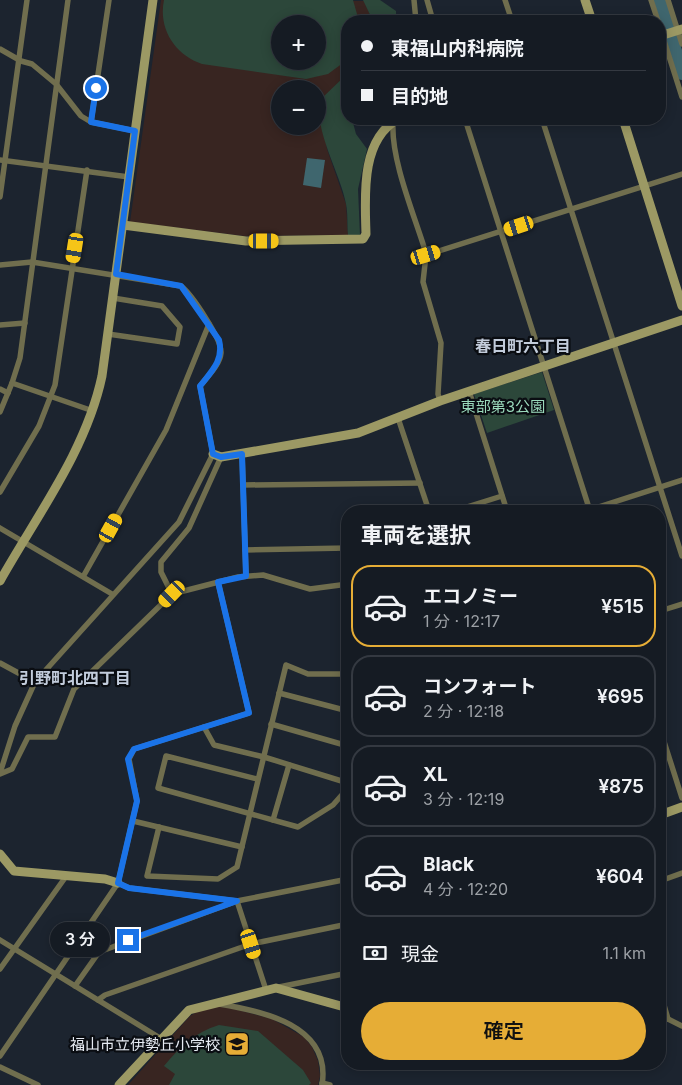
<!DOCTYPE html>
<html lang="ja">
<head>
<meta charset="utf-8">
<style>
	body { margin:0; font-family:Inter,"Noto Sans JP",sans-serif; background:#222830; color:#f1f3f6; height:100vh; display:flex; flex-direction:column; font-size:19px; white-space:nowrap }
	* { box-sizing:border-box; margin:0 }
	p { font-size:16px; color:#9da1a6 }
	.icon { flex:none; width:28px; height:28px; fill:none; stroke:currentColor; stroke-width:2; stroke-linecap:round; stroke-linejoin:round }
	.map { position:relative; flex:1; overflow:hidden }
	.panel { position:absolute; left:341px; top:505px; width:325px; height:565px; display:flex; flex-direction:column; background:#151b23; border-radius:20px; box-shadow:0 2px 12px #0003,0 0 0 1px #343941 }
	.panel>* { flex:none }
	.top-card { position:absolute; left:341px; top:15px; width:325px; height:110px; border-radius:20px; box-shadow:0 2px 12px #0003,0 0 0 1px #343941; display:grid; align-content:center; height:110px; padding:0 20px; background:#151b23 }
	.controls { position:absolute; left:271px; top:15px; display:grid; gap:10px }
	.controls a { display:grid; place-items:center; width:55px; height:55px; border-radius:50%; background:#151b23; box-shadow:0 2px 12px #0003,0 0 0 1px #343941; font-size:25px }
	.end { position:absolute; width:22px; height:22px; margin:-11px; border:6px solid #1a73e8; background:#fff; box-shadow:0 0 0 2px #fff }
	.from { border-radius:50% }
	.bubble { position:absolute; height:35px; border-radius:18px; background:#151b23; box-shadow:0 2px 12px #0003,0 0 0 1px #343941; font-size:16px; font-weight:600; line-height:35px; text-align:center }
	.car { position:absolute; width:15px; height:30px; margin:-15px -8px; border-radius:6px; box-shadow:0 0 4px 1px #0007; background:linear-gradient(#f5c518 24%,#345 0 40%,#f5c518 0 76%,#345 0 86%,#f5c518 0) }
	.top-card b { display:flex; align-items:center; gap:18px; height:48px; font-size:19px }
	.top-card b+b { border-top:1px solid #343941 }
	.top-card i { width:12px; height:12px; background:#f1f3f6 }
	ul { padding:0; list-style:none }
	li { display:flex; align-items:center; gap:15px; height:82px; margin:0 10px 8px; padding:0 10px; border:2px solid #343941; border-radius:20px }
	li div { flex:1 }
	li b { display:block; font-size:19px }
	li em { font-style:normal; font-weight:600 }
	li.current { border-color:#e6ad36 }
	li>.icon { width:45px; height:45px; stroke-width:1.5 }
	h2 { padding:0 20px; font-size:22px; line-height:60px }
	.pay { display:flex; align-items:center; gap:12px; height:55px; padding:0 20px; font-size:19px }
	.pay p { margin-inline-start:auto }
	.action { display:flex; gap:10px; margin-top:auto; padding:10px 20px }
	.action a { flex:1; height:58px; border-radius:30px; background:#e6ad36; color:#111; font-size:20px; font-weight:600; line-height:58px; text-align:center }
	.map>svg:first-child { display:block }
	.education { fill:#382521; fill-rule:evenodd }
	.green { fill:#2c473a; fill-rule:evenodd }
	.water { fill:#3f666e }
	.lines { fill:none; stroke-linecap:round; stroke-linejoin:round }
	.river { stroke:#3f666e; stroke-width:14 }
	.street { stroke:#706e4e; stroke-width:5.5 }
	.secondary { stroke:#9c9964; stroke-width:9 }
	.route { stroke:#1a73e8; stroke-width:6 }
	.labels { text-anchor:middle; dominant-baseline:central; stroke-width:4.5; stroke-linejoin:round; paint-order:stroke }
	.park-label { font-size:15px; fill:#9ad9bb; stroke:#0a0d12 }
	.poi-label { font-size:15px; fill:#e6ebf3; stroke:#0a0d12; text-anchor:end }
	.neighbourhood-label { font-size:16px; font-weight:bold; fill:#c2ccdb; stroke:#0a0d12 }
</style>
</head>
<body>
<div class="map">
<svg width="682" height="1085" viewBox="0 0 682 1085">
	<rect width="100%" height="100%" fill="#1c242f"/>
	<g class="education">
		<path d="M 161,0 L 364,1 L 373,21 L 348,21 L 347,74 L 320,102 L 327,149 L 346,204 L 348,235 L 244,236 L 130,222 ZM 280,24 L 318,24 L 318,61 L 280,61 ZM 280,89 L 318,89 L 318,126 L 280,126 Z"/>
		<path d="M 216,1007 L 227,1007 L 272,1019 L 304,1037 L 312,1047 L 318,1061 L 320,1076 L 318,1085 L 128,1085 L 190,1016 L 198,1011 Z"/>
	</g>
	<g class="green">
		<path d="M 164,0 L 353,0 L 359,21 L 348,21 L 347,60 L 328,74 L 306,79 L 202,64 C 175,55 158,29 164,0 ZM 280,24 L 318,24 L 318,61 L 280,61 Z"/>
		<path d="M 363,0 L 380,0 L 396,11 L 396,21 L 373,21 Z"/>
		<path d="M 347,74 L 348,119 L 352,119 L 356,134 L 367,149 L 358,189 L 360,235 L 348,235 C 347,225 348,214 346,204 C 341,174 312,128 321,99 Z"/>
		<path d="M 542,372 L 554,410 L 487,433 L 474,394 Z"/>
		<path d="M 219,1025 L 258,1031 L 303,1070 L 311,1083 L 309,1085 L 169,1085 L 175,1074 L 164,1066 C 180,1047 195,1032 219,1025 Z"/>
	</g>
	<path class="water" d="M 307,158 L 325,160 L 321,188 L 303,185 Z"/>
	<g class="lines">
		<path class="river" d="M 659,0 L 682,73"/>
		<g class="street">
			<path d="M 414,0 L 416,21"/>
			<path d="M 427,0 L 433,21"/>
			<path d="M 505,0 L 512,21"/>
			<path d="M 651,0 L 658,21"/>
			<path d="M 668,0 L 682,44"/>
			<path d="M 660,28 L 682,97"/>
			<path d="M 0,49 L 21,61 L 32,64 L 56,84 L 81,116 L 91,122 L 135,131"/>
			<path d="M 465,119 L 590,511"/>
			<path d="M 542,119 L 682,556"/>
			<path d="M 91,122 L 109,0"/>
			<path d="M 393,123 C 391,159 413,212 424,247 L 426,255 L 423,282 L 441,343 L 438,394 L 440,401"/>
			<path d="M 0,160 L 129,177"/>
			<path d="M 0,197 L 27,0"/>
			<path d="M 426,255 L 682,174"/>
			<path d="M 0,265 L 32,262 L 181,286 C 192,295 222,339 221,353 C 220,365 207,377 200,386 L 213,454 L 179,522 L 35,682 L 15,726 L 0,773"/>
			<path d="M 0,325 L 25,323"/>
			<path d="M 108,334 L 177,344 L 180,327 L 162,306 L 113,298"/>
			<path d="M 12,383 L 93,411"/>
			<path d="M 0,389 L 8,393"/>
			<path d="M 469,391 L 507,511"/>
			<path d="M 0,412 L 12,383 L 20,358 L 68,0"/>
			<path d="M 398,418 L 429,511"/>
			<path d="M 242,453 L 246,576"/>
			<path d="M 243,485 L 420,483"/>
			<path d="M 0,492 L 39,426 L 55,385 L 87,170"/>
			<path d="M 454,511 L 502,496"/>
			<path d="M 586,511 L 682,480"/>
			<path d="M 0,528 L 112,594"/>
			<path d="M 245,550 L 348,548"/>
			<path d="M 84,575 L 166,430 L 209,324"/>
			<path d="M 172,594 L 161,572 L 161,562 L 189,528 L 221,457"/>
			<path d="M 660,611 L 682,604"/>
			<path d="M 0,663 L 35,682"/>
			<path d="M 279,693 L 348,711"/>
			<path d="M 271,724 L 348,746"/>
			<path d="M 204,727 L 214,745 L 264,757 L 348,783"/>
			<path d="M 660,729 L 682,798"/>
			<path d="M 0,774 L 12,769 L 28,737 L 55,737 L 74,689 L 172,594 L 238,577 L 263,575 L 310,589 L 348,584"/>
			<path d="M 257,779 L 166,756 L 158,788 L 298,827 L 333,805 L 348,788"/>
			<path d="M 273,820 L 289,765"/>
			<path d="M 133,821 L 242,847"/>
			<path d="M 159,827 L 147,876 L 218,879 L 237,867 L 286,665 L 308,674 L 348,674"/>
			<path d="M 660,881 L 682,873"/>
			<path d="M 118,883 L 129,888 L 237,901 L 348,879"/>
			<path d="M 0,940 L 160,1038"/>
			<path d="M 0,969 L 67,875"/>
			<path d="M 75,986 L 99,952 L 237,901 L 266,990"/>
			<path d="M 279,987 L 348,973"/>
			<path d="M 660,991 L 668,1019"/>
			<path d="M 98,1000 L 105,995 L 251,944 L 348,924"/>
			<path d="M 219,1004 C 262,1011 332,1025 322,1085"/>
			<path d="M 660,1015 L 682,1026"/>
			<path d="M 0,1056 L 118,883 L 137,801 L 129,759 L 134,749 L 249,713 L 218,582"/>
			<path d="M 0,1067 L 38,1085"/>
			<path d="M 322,1083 L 330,1085"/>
		</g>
		<g class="secondary">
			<path d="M 585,0 L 592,21"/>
			<path d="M 660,36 L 682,29"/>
			<path d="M 623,119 L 682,306"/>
			<path d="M 123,225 L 246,241 L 363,239 L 366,234 C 365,197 360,140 398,119"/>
			<path d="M 213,454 L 221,457 L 358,433 L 440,401 L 682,320"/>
			<path d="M 0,581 C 37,515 86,451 102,376 L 153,0"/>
			<path d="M 660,815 L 682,807"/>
			<path d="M 0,854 L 14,871 L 105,879 L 118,883"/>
			<path d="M 119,1085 L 189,1010 L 276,988 L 348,1008"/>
		</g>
	</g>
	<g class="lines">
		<path class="route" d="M 96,88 L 91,122 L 135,131 L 116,274 L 181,286 L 219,340 C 224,360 212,371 200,386 L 213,454 L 221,457 L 242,454 L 246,576 L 218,582 L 249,713 L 134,749 L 128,759 L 137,801 L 118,883 L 129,888 L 237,901 L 128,940"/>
	</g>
	<defs>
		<symbol id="school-square" viewBox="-11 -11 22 22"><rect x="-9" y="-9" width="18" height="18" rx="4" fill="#e6ad36" stroke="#0a0d12"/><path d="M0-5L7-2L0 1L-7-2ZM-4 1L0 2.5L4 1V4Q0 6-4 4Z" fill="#111"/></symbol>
	</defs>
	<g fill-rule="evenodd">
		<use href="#school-square" x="223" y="1030" width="28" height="28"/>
	</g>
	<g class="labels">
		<g class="park-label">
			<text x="503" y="406">東部第3公園</text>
		</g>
		<g class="poi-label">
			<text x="220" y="1044">福山市立伊勢丘小学校</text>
		</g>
		<g class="neighbourhood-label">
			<text x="523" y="346">春日町六丁目</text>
			<text x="75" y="678">引野町北四丁目</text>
		</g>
	</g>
</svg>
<div class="controls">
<a>+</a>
<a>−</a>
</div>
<i class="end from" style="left:96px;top:88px"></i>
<i class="end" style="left:128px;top:940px"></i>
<div class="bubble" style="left:50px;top:922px;width:60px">3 分</div>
<i class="car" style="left:519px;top:226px;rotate:252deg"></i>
<i class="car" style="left:264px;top:241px;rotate:90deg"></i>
<i class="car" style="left:75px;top:248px;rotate:189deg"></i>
<i class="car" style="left:426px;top:255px;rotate:73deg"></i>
<i class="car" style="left:111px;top:528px;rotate:29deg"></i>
<i class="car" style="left:172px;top:594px;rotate:224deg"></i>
<i class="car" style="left:251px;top:944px;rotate:162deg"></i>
<div class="top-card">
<b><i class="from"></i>東福山内科病院</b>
<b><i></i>目的地</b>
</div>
<section class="panel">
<h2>車両を選択</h2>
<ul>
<li class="current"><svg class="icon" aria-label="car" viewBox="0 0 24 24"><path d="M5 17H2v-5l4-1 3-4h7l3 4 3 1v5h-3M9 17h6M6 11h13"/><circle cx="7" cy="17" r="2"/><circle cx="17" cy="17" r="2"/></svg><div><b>エコノミー</b><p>1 分 · 12:17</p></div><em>¥515</em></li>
<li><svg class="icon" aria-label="car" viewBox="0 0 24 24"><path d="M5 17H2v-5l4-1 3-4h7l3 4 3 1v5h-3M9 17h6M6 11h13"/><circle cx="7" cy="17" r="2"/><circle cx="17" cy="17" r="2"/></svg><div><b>コンフォート</b><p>2 分 · 12:18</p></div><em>¥695</em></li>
<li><svg class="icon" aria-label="car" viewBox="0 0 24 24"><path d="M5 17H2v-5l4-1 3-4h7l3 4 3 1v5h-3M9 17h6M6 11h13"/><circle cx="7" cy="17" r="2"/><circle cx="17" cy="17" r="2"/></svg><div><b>XL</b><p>3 分 · 12:19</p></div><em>¥875</em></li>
<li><svg class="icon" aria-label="car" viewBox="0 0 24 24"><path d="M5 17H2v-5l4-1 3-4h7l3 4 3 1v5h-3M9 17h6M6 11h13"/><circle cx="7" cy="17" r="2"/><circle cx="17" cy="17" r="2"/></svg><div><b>Black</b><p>4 分 · 12:20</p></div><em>¥604</em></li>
</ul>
<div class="pay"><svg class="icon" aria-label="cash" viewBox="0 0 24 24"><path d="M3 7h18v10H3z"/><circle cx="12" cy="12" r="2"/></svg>現金<p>1.1 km</p></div>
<div class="action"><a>確定</a></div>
</section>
</div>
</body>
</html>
